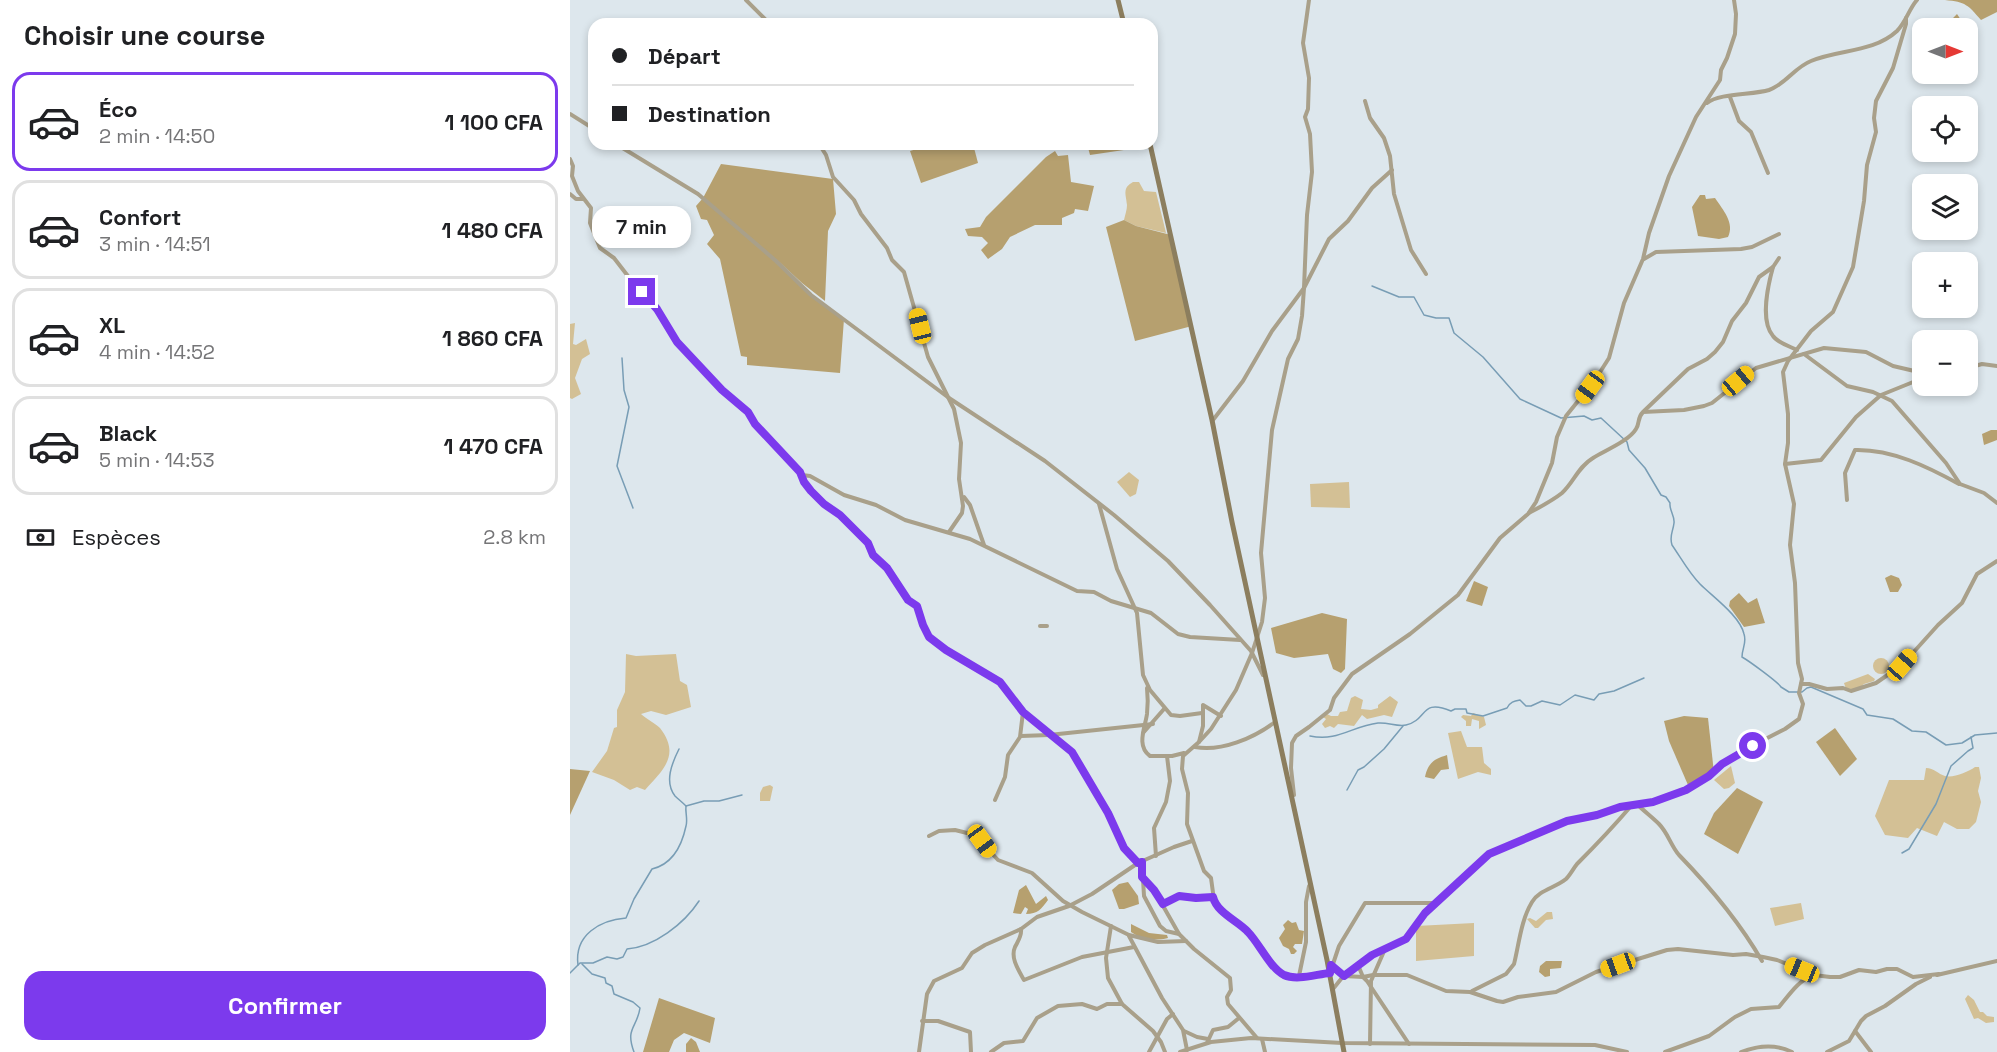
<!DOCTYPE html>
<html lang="fr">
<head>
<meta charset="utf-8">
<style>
	body { margin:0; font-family:"Space Grotesk",sans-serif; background:#f6f6f6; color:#202124; height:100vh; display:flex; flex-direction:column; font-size:22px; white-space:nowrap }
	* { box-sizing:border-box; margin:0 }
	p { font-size:20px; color:#757577 }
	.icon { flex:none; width:33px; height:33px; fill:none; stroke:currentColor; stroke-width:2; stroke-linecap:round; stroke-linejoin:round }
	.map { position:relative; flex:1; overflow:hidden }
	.details { display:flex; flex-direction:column; background:#fff; width:570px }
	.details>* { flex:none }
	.hud { position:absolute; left:18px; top:18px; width:570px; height:132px; border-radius:18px; box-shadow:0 3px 9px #0003; display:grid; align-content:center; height:132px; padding:0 24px; background:#fff }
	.needle { width:39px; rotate:90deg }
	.controls { position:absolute; left:1342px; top:18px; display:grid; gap:12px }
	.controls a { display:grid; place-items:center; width:66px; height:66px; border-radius:12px; background:#fff; box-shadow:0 3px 9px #0003; font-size:30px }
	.end { position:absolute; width:27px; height:27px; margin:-14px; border:8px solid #7c3aed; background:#fff; box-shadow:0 0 0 3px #fff }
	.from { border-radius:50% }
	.bubble { position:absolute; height:42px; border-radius:18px; background:#fff; box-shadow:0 3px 9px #0003; font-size:20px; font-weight:800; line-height:42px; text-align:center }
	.car { position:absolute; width:18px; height:36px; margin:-18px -9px; border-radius:8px; box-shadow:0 0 4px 2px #0007; background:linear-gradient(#f5c518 24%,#345 0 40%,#f5c518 0 76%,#345 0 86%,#f5c518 0) }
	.hud b { display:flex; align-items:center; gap:21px; height:57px; font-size:22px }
	.hud b+b { border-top:2px solid #e0e0e0 }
	.hud i { width:15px; height:15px; background:#202124 }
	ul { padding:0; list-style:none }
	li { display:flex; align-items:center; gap:18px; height:99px; margin:0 12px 9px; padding:0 12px; border:3px solid #e0e0e0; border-radius:18px }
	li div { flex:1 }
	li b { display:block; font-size:22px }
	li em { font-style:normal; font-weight:800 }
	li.active { border-color:#7c3aed }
	li>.icon { width:54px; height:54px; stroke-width:1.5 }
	h2 { padding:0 24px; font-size:27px; line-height:72px }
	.pay { display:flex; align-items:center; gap:15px; height:66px; padding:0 24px; font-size:22px }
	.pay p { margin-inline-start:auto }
	.button { display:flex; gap:12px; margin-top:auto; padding:12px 24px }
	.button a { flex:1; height:69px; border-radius:18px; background:#7c3aed; color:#fff; font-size:24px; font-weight:800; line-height:69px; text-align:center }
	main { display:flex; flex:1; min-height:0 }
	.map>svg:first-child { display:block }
	.green { fill:#d3c095 }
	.forest { fill:#b6a06f }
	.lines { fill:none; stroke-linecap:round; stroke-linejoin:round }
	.stream { stroke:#789db5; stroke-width:1.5 }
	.street { stroke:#a9a08a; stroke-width:4 }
	.secondary { stroke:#8c7e5e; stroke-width:5 }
	.route { stroke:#7c3aed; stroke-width:8 }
</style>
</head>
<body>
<main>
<section class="details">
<h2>Choisir une course</h2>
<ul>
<li class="active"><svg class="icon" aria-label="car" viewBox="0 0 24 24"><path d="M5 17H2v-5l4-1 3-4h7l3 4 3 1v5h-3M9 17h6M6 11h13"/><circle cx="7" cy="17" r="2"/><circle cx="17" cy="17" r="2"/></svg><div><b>Éco</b><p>2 min · 14:50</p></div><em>1 100 CFA</em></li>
<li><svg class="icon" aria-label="car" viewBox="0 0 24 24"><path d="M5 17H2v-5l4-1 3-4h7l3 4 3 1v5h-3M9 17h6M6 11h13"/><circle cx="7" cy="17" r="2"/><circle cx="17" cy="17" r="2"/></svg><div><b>Confort</b><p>3 min · 14:51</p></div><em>1 480 CFA</em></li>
<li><svg class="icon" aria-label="car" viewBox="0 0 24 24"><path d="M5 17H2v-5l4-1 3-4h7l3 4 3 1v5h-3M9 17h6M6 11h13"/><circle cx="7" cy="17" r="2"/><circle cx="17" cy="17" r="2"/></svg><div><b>XL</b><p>4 min · 14:52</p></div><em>1 860 CFA</em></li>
<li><svg class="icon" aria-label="car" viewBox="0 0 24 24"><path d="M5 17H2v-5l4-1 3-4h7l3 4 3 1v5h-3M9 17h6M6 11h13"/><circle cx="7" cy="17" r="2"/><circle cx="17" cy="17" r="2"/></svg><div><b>Black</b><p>5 min · 14:53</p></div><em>1 470 CFA</em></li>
</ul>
<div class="pay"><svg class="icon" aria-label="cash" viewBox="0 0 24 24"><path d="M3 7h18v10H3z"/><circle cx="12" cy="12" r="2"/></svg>Espèces<p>2.8 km</p></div>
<div class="button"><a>Confirmer</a></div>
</section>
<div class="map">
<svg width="1427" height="1052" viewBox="0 0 1427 1052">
	<rect width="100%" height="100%" fill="#dde7ed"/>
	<g class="green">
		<path d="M 563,182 L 569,182 L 574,191 L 586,192 L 596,233 L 566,226 L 554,220 C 555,215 557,210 557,205 C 556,194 552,188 563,182 Z"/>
		<path d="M 5,323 L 3,344 L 6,345 L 16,339 L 20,354 L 12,359 L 5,378 L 11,394 L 2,399 L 0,398 L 0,324 Z"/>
		<path d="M 559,472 L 569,480 L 566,494 L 560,497 L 547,482 Z"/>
		<path d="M 779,482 L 780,508 L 741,507 L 740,484 Z"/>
		<path d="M 56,654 L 66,656 L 106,654 L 110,681 L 117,685 L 121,707 L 96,715 L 81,711 L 71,714 C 76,719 85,723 90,728 C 111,755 93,770 75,790 L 67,787 L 60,790 L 44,780 L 22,772 L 37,751 L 44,728 L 47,727 L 47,710 L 55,692 Z"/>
		<circle cx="1311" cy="666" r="8"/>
		<path d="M 1298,674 L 1305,679 L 1304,681 L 1294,684 L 1287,690 L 1276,689 L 1274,683 Z"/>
		<path d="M 785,696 L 793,700 L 791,709 L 801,710 L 808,708 L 808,705 L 820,696 L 828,702 L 822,717 L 814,715 L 797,719 L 792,715 L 784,726 L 768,724 L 764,728 L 760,726 L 755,728 L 752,724 L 756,719 L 753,717 L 757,714 L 761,716 L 768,716 L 770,712 L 777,711 L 781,698 Z"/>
		<path d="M 903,713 L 914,717 L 916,725 L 909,729 L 909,721 L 902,719 L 901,726 L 896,726 L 896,721 L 891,717 L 893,715 L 901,716 Z"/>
		<path d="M 891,731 L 897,747 L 912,747 L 914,763 L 921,769 L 921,775 L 908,772 L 888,779 L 878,733 Z"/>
		<path d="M 1161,766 L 1165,783 L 1159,788 L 1154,789 L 1144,780 Z"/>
		<path d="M 1405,767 L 1409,767 L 1411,778 L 1408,791 L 1411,802 L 1406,822 L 1399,829 L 1387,829 L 1374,822 L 1367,836 L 1347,828 L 1338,838 L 1315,835 L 1305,816 L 1319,780 L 1354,780 L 1356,768 C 1364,768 1368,774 1375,776 C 1384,778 1398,772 1405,767 Z"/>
		<path d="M 200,785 L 203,787 L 200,801 L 190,801 L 190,793 L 193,787 Z"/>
		<path d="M 1231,903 L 1234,919 L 1205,926 L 1200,908 Z"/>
		<path d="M 977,912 L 982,912 L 983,919 L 976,920 L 968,928 L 965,928 L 957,919 L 960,918 L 966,921 Z"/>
		<path d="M 904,923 L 904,956 L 846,961 L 846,926 Z"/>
		<path d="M 1398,995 L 1404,1000 L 1410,1012 L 1413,1012 L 1417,1016 L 1424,1017 L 1424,1022 L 1416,1023 L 1408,1018 L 1404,1019 L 1395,999 Z"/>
	</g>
	<g class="forest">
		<path d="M 1375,0 L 1427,0 L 1427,12 L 1411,20 C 1398,5 1396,2 1375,0 Z"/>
		<path d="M 1387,14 L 1391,20 L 1394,18 L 1402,26 L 1395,28 L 1373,28 Z"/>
		<path d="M 363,144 L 403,144 L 408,163 L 351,183 L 340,151 Z"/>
		<path d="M 517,144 L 580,144 L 581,146 L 520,155 Z"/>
		<path d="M 485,151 L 488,156 L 498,155 L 501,182 L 524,186 L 518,211 L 505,209 L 504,213 L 492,218 L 492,225 L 465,225 L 440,237 L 432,249 L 418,259 L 411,250 L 418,243 L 412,237 L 398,236 L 395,229 L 410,227 L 416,217 L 476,157 Z"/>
		<path d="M 151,164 L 263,179 L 266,214 L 258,231 L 255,301 L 232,283 L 206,259 L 230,286 L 274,319 L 270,373 L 177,365 L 177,357 L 171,356 L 150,259 L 137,244 L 144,235 L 137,220 L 131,219 L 126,206 L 133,198 Z"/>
		<path d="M 1130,195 L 1135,195 L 1136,199 L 1145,198 C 1153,210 1165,223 1158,237 L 1149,239 L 1128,236 L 1122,207 Z"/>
		<path d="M 554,220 L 566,226 L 601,235 L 622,326 L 565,341 L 536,227 Z"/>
		<path d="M 1421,430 L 1427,430 L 1427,440 L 1414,445 L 1412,434 Z"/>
		<path d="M 1321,575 L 1329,578 L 1332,585 L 1328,592 L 1320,592 L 1315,578 Z"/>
		<path d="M 904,581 L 918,587 L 912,606 L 896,601 Z"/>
		<path d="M 1169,593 L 1178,603 L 1187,598 L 1195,623 L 1174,627 L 1159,606 L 1160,601 Z"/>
		<path d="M 752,613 L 777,619 L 775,669 L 771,673 L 763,669 L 758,654 L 724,658 L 706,653 L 701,628 Z"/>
		<path d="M 1114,716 L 1138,718 L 1144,773 L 1118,785 L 1099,741 L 1094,721 Z"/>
		<path d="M 1265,728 L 1287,759 L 1270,776 L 1246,742 Z"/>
		<path d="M 877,755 L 879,769 L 871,770 L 864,779 L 855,777 C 858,763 864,759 877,755 Z"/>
		<path d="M 0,769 L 20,771 L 0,815 Z"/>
		<path d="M 1167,788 L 1193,802 L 1168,854 L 1134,834 L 1144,813 Z"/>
		<path d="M 558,882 L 568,896 L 569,904 L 554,909 L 549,909 L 542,890 L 549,884 Z"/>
		<path d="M 456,885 L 466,904 L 476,896 L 478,900 C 471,909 468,914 456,914 L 458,909 L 455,907 L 451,914 L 443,913 L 449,890 Z"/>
		<path d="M 718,920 L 722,923 L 726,922 L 729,930 L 734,931 L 732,944 L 725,944 L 723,947 L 727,951 L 724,954 L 721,954 L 719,949 L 713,946 L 709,938 L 715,929 L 713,925 Z"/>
		<path d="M 561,924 L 579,933 L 597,935 L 598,938 C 586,941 572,940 561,932 Z"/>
		<path d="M 976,961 L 992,961 L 991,968 L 980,969 L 980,976 L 975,977 L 969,972 L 970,966 Z"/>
		<path d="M 89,998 L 145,1018 L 140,1043 L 114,1033 L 104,1040 L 99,1052 L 73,1052 Z"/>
		<path d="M 121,1038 L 126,1042 L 130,1052 L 116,1052 L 116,1044 Z"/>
	</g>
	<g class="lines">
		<g class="stream">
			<path d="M 802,286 L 829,297 L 844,297 L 854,315 L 866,318 L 879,318 L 884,333 L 913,357 L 950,399 L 991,418 L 1014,416 L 1022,420 L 1031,418 L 1057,442 L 1059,450 L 1075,468 L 1091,495 L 1096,497 L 1100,503 C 1099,510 1105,516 1104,523 C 1103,532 1099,536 1102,545 C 1111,558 1119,573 1130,584 C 1143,597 1170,616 1174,634 C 1177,643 1172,648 1172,657 C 1179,661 1208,682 1211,687 L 1219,692 L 1232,692 L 1237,688 L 1241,687 L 1293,709 L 1297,715 L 1323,719 L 1342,731 L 1356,732 L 1376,745 L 1392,743 L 1405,735 L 1427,733"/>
			<path d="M 52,358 L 54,390 L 59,407 L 47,466 L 63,508"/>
			<path d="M 740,736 C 768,742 782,726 808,723 C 818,722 827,727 836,725 C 858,720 850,698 881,711 L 885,709 L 896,709 L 897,713 L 913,716 L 937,708 C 940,702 944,701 950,700 L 956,706 L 961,706 L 972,701 L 990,705 L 1005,695 L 1024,700 L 1029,694 L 1044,691 L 1074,678"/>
			<path d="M 109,749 C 102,763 94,782 105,796 C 108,799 112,802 116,806"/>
			<path d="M 777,790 L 788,770 L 794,767 L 814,749 L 833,726"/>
			<path d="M 1332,853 L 1339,849 L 1366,804 L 1381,766 L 1398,751 L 1403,748 L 1401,737"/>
			<path d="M 12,964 L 22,974 L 35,978 L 36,983 L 42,986 L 44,994 L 63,1002 L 70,1008 C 67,1028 55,1028 64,1052"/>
			<path d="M 8,965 C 4,935 30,920 56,918 L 64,899 L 82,869 C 103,864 112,845 116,826 C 118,819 115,812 116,806 L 134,801 L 149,801 L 172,795"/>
			<path d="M 0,973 L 10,963 L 23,963 L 37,957 L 47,959 L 53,957 L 57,949 C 84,947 114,924 129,901"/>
		</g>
		<g class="street">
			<path d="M 176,0 L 200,24"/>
			<path d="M 1160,97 L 1169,121 L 1181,132 L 1198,173"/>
			<path d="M 795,101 L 800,118 L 814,138 L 820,156 L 824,194 L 841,250 L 856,274"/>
			<path d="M 1137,103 C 1149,93 1183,95 1199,90 C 1216,84 1225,67 1241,61 C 1269,49 1303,53 1327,31 C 1336,22 1339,9 1347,0"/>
			<path d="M 0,114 L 24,129"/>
			<path d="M 46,144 L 128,194 L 206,261 L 241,295 L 379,398 L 475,461 L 544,515 L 598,561 L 640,605 L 681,651 L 693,675"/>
			<path d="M 249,144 L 256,155 L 263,177 L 284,200 L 291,214 L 317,248 L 322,260 L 334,272 L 358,357 L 384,409 L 391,443 L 389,479 L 393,506 L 392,513 L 379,532"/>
			<path d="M 0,159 L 3,166 L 2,176 L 8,191 L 21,208 L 20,223 L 30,248 L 44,258 L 61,280 L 82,302 L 107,342 L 152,390 L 172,409 L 178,413 L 185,424 L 230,472 L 234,482 L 241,491 L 254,504 L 270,515 L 298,543 L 303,555 L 317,568 L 338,600 L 347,606 L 353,625 L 359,637 L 376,650 L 430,682 L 453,712 L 502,752 L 508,760 L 517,779 L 538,813 L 552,845 L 568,863"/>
			<path d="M 0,194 L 6,199 L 13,199"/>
			<path d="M 1074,259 L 1086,252 L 1171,249 L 1182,247 L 1209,234"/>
			<path d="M 1203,267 C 1198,285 1190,321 1203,336 C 1208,343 1219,346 1227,350"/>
			<path d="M 1234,354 L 1277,386 L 1303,392 L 1322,401 L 1376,463 L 1390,484 L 1414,493 L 1427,503"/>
			<path d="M 1398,368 L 1412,364 L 1427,366"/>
			<path d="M 1074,411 L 1118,369 L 1137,359 L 1145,352 L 1153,342 L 1162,321 L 1176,303 L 1189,277 L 1203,267 L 1209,258"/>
			<path d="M 643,420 L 673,381 L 702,331 L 734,288 L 737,215 L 742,172 L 740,134 L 735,117 L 738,109 L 739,78 L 733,43 L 739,0"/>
			<path d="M 1215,464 L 1251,460 L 1286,417 L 1303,402 L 1311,395 L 1353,378"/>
			<path d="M 232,475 L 240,476 L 274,495 L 306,505 L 335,520 L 400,539 L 507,591 L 524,592 L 541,601 L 581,613 L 608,634 L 620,637 L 670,640"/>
			<path d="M 394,497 L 400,505 L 414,545"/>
			<path d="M 1277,500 L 1275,473 L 1285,450 C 1322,449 1358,467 1389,484"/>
			<path d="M 529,504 L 547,569 L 567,613 L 573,675 L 580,690 L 601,715 L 610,716 L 632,713"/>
			<path d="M 959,513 C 970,507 982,501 992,493 C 1004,482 1008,467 1023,458 C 1034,451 1059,441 1066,429 C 1070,423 1067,418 1073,412 L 1114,410 L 1134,406 L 1142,403 L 1186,368 L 1254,348 L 1296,352 L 1323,366 L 1353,373"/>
			<path d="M 470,626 L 477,626"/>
			<path d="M 1231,684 L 1239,684 L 1257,689 L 1273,688 L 1281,691 L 1306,683 L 1332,665 L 1368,625 L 1392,603 L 1407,574 L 1427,561"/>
			<path d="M 577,688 C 578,697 578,705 577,714 C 575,728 566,746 580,756 L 602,756 L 614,753"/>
			<path d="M 651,716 L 633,705 L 633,726 L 629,742 L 613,756 L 612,769 L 618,793 L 617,824 L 634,871 L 641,878 L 644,900 L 647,906 L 678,931 L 705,966 L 714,975 L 726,977 L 760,973 L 769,946 L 795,903 L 867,903"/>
			<path d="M 573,733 L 594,709"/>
			<path d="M 451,736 L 479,735 L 583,724"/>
			<path d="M 629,742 L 641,729 L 666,690 L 682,653 L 692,622 L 695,598 L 691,553 L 702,430 L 718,359 L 728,339 L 732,316 L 734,288 L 759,239 L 778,221 L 802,188 L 822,170"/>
			<path d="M 625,747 C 651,752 684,738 705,722"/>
			<path d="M 724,795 L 721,768 L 722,743 L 726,736 L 739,727 L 760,710 L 764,698 L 782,674 L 840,634 L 888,595 L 930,538 L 958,514 L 966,502 L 982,463 L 987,437 L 996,416 L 1025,380 L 1039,358 L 1054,303 L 1073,259 L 1079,233 L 1099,176 L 1126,117 L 1150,80 L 1151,70 L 1157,58 L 1165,34 L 1166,14 L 1164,0"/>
			<path d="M 425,800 L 435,777 L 438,755 L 450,737 L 453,712"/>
			<path d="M 1068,805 C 1075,812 1082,817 1089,824 C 1098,833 1101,846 1109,855 C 1140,887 1170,923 1192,961"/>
			<path d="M 359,836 L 369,831 L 385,830 L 405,835 L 428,860 L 462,873 L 493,901 L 512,912 L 559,935 L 588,942 L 616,941"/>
			<path d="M 586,856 L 584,828 L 596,802 L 600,781 L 597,756"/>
			<path d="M 572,862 L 574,896 L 590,926 L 596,931 L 609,934 L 624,949 L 660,978 L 661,990 L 657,997 L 658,1004 L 687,1038"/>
			<path d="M 572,877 L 584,890 L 609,934"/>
			<path d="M 593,904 L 607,896 L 626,898 L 643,897"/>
			<path d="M 541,926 L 536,958 L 538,978 L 552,1004 L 583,1031 L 591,1042 L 595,1052"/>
			<path d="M 451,929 C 452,936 448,941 445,947 C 440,958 449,971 454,980 L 512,957 L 564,947"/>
			<path d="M 559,936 L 592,998 L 613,1030 L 617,1050"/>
			<path d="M 760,964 L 774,976 L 793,977 L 797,981 L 839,1044"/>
			<path d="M 788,965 L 793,977 L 803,975 L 837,975 L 876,991 L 900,992 L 927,1001 L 933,1002 L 948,997 L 986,992 L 1026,972 L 1097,950 L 1108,949 L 1163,955 L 1176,954 L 1193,957 L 1207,960 L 1244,975 L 1260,977 L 1270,977 L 1289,970 L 1306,972 L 1317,969 L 1327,969 L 1343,977 L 1369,974"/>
			<path d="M 1367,975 L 1427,961"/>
			<path d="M 729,976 L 736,942 L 736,902 L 739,886"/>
			<path d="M 763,989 L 775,974 L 802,955 L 836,939 L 855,913 L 919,854 L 997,821 L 1027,815 L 1050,807 L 1083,802 L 1116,790 L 1127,785 L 1152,764 L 1172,751 L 1215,729 L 1229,719 L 1233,704 L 1229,693 L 1232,679 L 1228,663 L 1225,583 L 1220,545 L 1224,504 L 1215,464 L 1218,443 L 1218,414 L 1213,372 L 1218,361 L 1241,331 L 1263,312 L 1283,267 L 1294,201 L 1297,165 L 1306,132 L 1304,118 L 1306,101 L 1323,68 L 1336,24 L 1336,18"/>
			<path d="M 902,991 L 936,974 L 944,964 C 949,944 951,920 962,902 C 969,890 985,888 996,879 C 1000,875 1003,869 1007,864 C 1026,845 1044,826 1061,806"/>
			<path d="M 352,1021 L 368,1021 L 400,1032 L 401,1052"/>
			<path d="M 614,1031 L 627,1037 L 638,1039"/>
			<path d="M 1285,1031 L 1301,1052"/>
			<path d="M 692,1039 L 695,1052"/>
			<path d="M 637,1043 L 643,1030 L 658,1027 L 669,1018"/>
			<path d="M 800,1044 L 801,981 L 815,949"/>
			<path d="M 349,1052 L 357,994 L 364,981 L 392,968 L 402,953 L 415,945 L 451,929 L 467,917 L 499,906 L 522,894 L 568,863 L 604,847 L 622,841"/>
			<path d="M 421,1052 L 434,1043 L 453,1041 L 467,1018 L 488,1006 L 512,1004 L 527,1009 L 537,1004 L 552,1004"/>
			<path d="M 579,1052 L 597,1019 L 603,1014"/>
			<path d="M 610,1052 L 641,1042 L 681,1038 L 772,1043 L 1025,1045 L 1057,1052"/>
			<path d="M 1095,1052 L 1139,1036 L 1165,1017 L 1181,1009 L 1209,1007 C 1219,995 1229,980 1243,975"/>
			<path d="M 1171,1052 C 1187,1046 1206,1044 1222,1052"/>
			<path d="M 1257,1052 L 1279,1041 L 1291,1021 L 1296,1016 L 1315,1006 L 1346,984 L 1360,977"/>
		</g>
		<g class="secondary">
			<path d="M 548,0 L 554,24"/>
			<path d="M 580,144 L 642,420 L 662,522 L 757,960 L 774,1052"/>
		</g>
	</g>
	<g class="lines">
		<path class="route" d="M 72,292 L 87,309 L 107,342 L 152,390 L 178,412 L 185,424 L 230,472 L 234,482 L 241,491 L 254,504 L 270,515 L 298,543 L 303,555 L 317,568 L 338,600 L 347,606 L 353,625 L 359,637 L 376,650 L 430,682 L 453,712 L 502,752 L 538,813 L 554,848 L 568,863 L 572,862 L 572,877 L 584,890 L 593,904 L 609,896 L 626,898 L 643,897 C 647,913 668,921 678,932 C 689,943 700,968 714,975 C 727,981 747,974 760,973 L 761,965 L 774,976 L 802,955 L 836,939 L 855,913 L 919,854 L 997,821 L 1027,815 L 1050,807 L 1083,802 L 1116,790 L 1139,776 L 1152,764 L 1183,746"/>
	</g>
</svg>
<div class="controls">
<a><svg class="needle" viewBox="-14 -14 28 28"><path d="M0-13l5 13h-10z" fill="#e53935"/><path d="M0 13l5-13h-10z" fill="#757577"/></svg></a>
<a><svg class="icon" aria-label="locate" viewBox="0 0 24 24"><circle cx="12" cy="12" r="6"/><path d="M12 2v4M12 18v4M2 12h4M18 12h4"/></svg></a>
<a><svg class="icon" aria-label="layers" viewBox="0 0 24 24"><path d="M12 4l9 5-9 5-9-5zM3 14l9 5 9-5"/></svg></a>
<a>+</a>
<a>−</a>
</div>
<i class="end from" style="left:1183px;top:746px"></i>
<i class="end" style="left:72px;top:292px"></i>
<div class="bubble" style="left:22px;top:206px;width:99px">7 min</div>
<i class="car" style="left:350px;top:326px;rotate:346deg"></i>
<i class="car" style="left:1168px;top:381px;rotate:50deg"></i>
<i class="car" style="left:1020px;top:387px;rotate:216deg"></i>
<i class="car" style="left:1332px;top:665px;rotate:41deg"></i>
<i class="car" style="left:412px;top:841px;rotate:144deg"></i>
<i class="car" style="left:1048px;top:965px;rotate:250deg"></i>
<i class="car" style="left:1232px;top:970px;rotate:292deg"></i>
<div class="hud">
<b><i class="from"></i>Départ</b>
<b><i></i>Destination</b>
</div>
</div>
</main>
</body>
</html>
